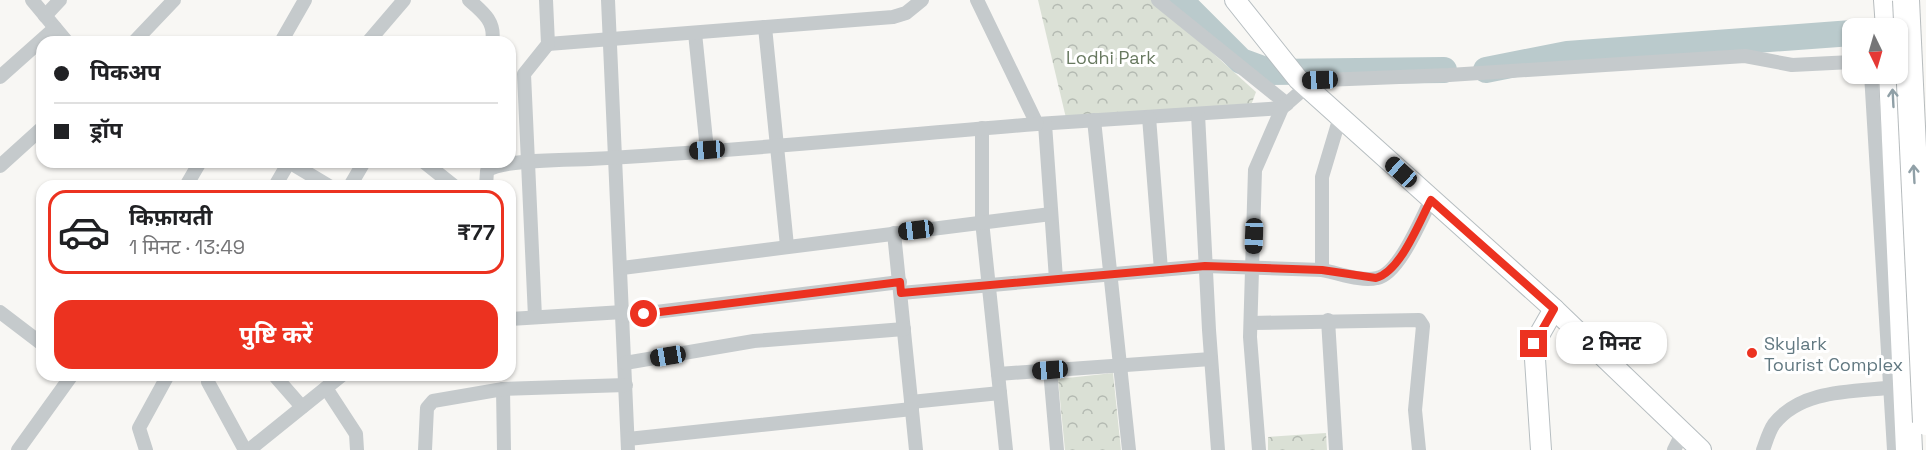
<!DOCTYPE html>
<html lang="hi">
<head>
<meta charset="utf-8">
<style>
	body { margin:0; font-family:"Space Grotesk","Noto Sans Devanagari",sans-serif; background:#f2f2f2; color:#202124; height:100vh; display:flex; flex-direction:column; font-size:22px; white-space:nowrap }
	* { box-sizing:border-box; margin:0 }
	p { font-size:20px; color:#757577 }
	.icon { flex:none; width:33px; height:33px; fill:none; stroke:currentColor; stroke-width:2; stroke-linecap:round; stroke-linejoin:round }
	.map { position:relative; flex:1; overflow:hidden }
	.details { position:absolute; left:36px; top:180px; width:480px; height:201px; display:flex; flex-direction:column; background:#fff; border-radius:18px; box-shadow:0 2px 4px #0004 }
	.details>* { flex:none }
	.hud { position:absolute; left:36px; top:36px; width:480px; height:132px; border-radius:18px; box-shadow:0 2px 4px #0004; display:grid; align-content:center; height:132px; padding:0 18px; background:#fff }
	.needle { width:39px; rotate:175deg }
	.tools { position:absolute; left:1842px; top:18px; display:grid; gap:12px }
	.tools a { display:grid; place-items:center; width:66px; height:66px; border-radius:12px; background:#fff; box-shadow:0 2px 4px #0004; font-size:30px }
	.end { position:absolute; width:27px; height:27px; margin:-14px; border:8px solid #ec3220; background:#fff; box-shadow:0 0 0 3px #fff }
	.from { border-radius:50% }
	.bubble { position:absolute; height:42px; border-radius:18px; background:#fff; box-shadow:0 2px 4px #0004; font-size:20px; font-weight:700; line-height:42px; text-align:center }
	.car { position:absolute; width:18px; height:36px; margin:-18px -9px; border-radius:8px; box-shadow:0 0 4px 2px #0007; background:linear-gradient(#222 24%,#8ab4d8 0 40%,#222 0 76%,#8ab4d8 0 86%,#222 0) }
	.hud b { display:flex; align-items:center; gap:21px; height:57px; font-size:22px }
	.hud b+b { border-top:2px solid #e0e0e0 }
	.hud i { width:15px; height:15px; background:#202124 }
	ul { padding:10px 0 0; list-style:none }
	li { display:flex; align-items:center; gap:18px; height:84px; margin:0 12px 9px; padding:0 6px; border:3px solid #e0e0e0; border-radius:18px }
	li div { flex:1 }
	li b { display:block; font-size:22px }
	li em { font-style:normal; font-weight:700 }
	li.on { border-color:#ec3220 }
	li>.icon { width:54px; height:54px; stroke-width:1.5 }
	.button { display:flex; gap:12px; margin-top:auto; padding:12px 18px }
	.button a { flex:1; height:69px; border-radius:18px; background:#ec3220; color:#fff; font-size:24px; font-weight:700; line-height:69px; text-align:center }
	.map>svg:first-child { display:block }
	.forest { fill:url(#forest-crowns) }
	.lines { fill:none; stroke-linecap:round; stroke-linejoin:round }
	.river { stroke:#bacacc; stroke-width:26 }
	.secondary-casing { stroke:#b7bec1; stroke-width:22 }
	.highway-casing { stroke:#b7bcbe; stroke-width:28 }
	.street { stroke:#c5cacc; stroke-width:14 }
	.secondary { stroke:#fff; stroke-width:20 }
	.highway { stroke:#fff; stroke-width:26 }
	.highway-bridge-casing { stroke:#b7bcbe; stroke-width:28; stroke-linecap:butt }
	.highway-bridge { stroke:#fff; stroke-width:26 }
	.oneway { stroke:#90a0a7 }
	.route { stroke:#ec3220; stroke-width:8 }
	.poi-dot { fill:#ec3220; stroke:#fff; stroke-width:2 }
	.labels { text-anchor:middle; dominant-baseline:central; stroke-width:6; stroke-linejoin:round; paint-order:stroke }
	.park-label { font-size:18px; fill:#687960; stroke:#fff }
	.poi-label { font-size:18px; fill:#617881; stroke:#fff; text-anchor:start }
</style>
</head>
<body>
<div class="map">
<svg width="1926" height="450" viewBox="0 0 1926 450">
	<defs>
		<pattern id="forest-crowns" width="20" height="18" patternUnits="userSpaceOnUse" patternTransform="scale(1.5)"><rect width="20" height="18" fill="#dae0d5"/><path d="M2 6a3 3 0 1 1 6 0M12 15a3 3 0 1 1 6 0" fill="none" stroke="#b4bab2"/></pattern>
	</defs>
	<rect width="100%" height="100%" fill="#f8f7f4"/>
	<g class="forest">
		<path d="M 1038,0 L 1154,0 L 1256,92 L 1250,108 L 1066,118 Z"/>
		<path d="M 1113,373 L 1121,450 L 1065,450 L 1058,379 Z"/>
		<path d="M 1326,433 L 1327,450 L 1268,450 L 1268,437 Z"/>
	</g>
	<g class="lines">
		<g class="river">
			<path d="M 1180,0 L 1241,61 L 1271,72 L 1444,70"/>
			<path d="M 1486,70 L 1567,54 L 1852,33"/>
		</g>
		<defs>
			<g id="secondary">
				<path d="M 1235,0 L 1298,79 L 1554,309 L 1701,450"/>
				<path d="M 1541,450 L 1534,344 L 1554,309"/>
			</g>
			<g id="highway">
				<path d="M 1887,0 L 1889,28"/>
				<path d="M 1892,74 L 1909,450"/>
			</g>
		</defs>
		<use href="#secondary" class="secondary-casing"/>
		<use href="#highway" class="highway-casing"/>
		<g class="street">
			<path d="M 32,0 L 67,42"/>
			<path d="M 469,0 C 483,12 496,22 492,42"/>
			<path d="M 608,0 L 628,450"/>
			<path d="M 977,0 L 1037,124 L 1282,108"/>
			<path d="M 1158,0 L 1287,104"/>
			<path d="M 45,16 L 60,0"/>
			<path d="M 765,27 L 787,246"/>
			<path d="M 695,33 L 707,150"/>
			<path d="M 134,42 L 174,0"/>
			<path d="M 281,42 L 305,0"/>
			<path d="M 368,42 L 404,0"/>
			<path d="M 548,44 L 893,17 L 906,13 L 922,0"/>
			<path d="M 1871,74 L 1894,450"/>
			<path d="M 0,77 L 55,28"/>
			<path d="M 1299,81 L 1449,75 L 1745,56 L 1792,65 L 1852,62"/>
			<path d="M 1198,114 L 1209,330 L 1218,450"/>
			<path d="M 1149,117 L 1161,270"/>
			<path d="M 1094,120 L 1129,450"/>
			<path d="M 1045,124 L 1056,279"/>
			<path d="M 982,128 L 982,221 L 1006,450"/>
			<path d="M 289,162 L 329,186"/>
			<path d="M 424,162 L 454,186"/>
			<path d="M 0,166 L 42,128"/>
			<path d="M 186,186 L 200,162"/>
			<path d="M 275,186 L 289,162"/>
			<path d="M 350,186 L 364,162"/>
			<path d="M 486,186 L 487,171 C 501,159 569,160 590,159 C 739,151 888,136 1037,124"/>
			<path d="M 894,233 L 916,450"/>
			<path d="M 622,268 L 1051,214"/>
			<path d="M 1322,270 C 1339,273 1361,282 1377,278 C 1399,274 1421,219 1431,200"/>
			<path d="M 901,293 L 1205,266 L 1322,270 L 1322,177 L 1340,117"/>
			<path d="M 0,312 L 42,344"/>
			<path d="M 623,316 L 900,282"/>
			<path d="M 535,317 L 524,74 L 548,44 L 546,0"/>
			<path d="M 510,319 L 623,312"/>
			<path d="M 1328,320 L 1336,450"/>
			<path d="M 1251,323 L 1419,320 L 1423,326 L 1415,410 L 1419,450"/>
			<path d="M 625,363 L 754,341 L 904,329"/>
			<path d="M 1050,370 L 1057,450"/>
			<path d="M 998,374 L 1211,359"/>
			<path d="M 274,375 L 302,407"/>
			<path d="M 208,382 L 245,450"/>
			<path d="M 326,388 L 356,434 L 357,450"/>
			<path d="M 503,389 L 504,450"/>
			<path d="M 911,402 L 1000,393"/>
			<path d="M 628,439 L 912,409"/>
			<path d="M 18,450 L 72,375"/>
			<path d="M 146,450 L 139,428 L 168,375"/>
			<path d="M 249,450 L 342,375"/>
			<path d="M 425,450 L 427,408 L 433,401 L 503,389 L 626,385"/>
			<path d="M 1259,450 L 1250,337 L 1255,170 L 1282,108 L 1306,87"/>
			<path d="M 1674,450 L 1683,432"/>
			<path d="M 1763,450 C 1766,442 1769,431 1774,424 C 1802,388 1856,392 1897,387"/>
		</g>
		<use href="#secondary" class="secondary"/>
		<use href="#highway" class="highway"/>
		<defs>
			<path id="highway-bridge" d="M 1906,0 L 1926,422"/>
		</defs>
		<use href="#highway-bridge" class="highway-bridge-casing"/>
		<use href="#highway-bridge" class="highway-bridge"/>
	</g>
	<defs><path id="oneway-shaft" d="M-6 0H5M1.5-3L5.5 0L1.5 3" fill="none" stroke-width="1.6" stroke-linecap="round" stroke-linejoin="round" transform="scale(1.5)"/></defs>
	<g class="oneway">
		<use href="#oneway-shaft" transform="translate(1893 98) rotate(-93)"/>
		<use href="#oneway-shaft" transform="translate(1914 174) rotate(-93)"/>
	</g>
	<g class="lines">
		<path class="route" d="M 644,314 L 900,282 L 901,293 L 1205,266 L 1322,270 L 1376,278 C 1401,271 1419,222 1431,200 L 1554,309 L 1534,344"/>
	</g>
	<circle class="poi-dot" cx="1752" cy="353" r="6"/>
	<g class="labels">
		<g class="park-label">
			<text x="1111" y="57">Lodhi Park</text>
		</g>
		<g class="poi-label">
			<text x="1764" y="343">Skylark<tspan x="1764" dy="21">Tourist Complex</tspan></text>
		</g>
	</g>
</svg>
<div class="tools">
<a><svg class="needle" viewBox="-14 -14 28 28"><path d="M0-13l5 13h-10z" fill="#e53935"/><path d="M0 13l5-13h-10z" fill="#757577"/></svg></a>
</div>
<i class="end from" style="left:644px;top:314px"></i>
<i class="end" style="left:1534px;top:344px"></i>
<div class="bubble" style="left:1556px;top:322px;width:111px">2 मिनट</div>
<i class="car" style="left:1320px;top:80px;rotate:268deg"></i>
<i class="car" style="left:707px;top:150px;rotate:266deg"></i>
<i class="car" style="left:1401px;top:172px;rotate:312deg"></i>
<i class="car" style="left:916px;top:230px;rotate:263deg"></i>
<i class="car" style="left:1254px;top:236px;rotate:182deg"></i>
<i class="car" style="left:668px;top:356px;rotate:261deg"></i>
<i class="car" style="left:1050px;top:370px;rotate:266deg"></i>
<div class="hud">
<b><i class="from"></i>पिकअप</b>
<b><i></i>ड्रॉप</b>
</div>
<section class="details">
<ul>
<li class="on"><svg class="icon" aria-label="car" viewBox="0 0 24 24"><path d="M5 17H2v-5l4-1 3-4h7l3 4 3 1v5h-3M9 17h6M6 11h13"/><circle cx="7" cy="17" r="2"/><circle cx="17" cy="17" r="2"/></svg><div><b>किफ़ायती</b><p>1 मिनट · 13:49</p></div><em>₹77</em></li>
</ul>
<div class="button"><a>पुष्टि करें</a></div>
</section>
</div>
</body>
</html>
